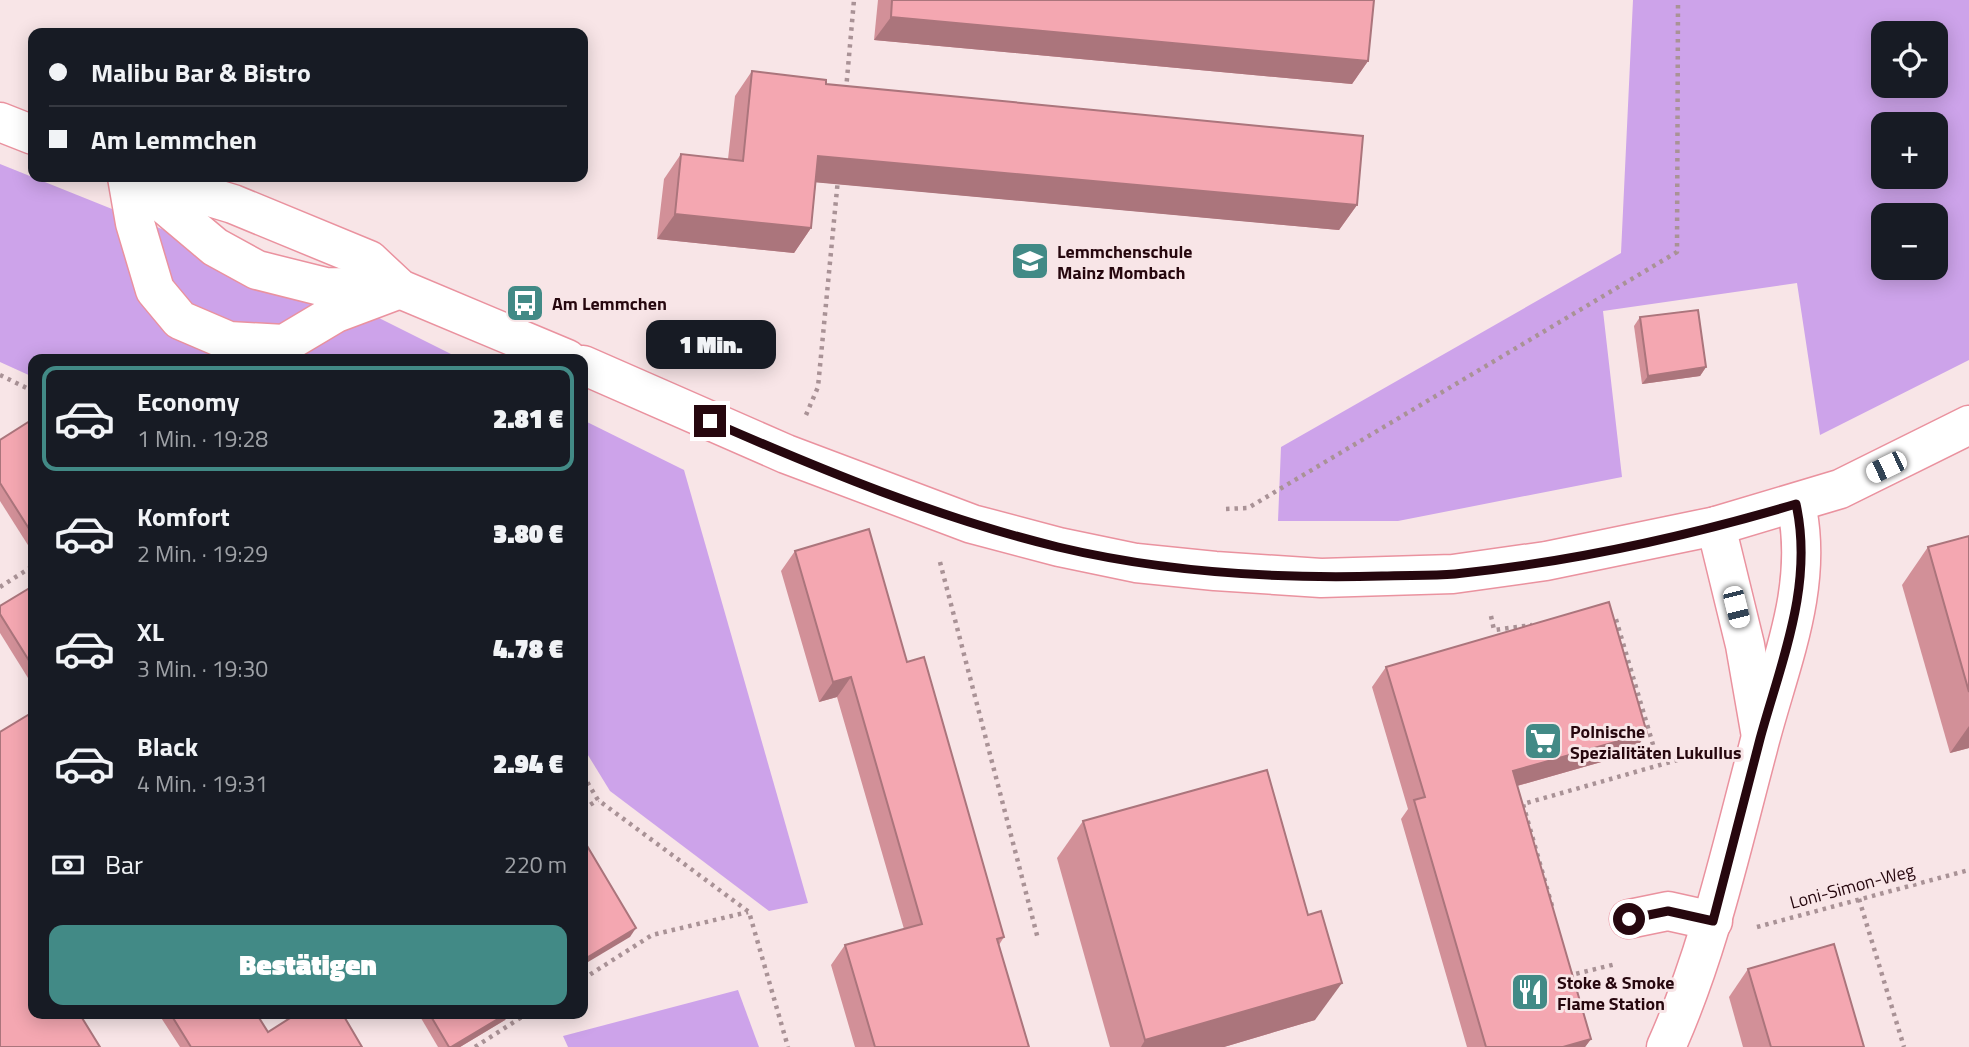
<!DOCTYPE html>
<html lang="de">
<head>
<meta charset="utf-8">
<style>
	body { margin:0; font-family:"Titillium Web",sans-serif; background:#20242c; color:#f1f3f6; height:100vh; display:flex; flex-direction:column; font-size:26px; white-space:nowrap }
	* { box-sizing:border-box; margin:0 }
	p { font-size:23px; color:#9ea1a6 }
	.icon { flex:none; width:38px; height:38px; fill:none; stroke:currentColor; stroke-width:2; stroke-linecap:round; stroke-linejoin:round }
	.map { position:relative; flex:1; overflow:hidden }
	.side { position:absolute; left:28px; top:354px; width:560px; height:665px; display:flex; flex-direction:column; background:#171b24; border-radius:14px; box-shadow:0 4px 18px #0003 }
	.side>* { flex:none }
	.guide { position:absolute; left:28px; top:28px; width:560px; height:154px; border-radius:14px; box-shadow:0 4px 18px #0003; display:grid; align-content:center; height:154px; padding:0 21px; background:#171b24 }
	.controls { position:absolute; left:1871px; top:21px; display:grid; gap:14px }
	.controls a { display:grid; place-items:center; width:77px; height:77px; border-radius:14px; background:#171b24; box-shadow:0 4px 18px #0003; font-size:35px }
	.end { position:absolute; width:32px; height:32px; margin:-16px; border:9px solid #26070e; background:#fff; box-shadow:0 0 0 4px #fff }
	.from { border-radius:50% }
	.bubble { position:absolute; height:49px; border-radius:14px; background:#171b24; box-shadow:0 4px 18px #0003; font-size:23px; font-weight:800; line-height:49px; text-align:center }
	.car { position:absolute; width:21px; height:42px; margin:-21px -10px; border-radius:9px; box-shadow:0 0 5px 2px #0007; background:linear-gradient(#fff 24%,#345 0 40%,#fff 0 76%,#345 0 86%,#fff 0) }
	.guide b { display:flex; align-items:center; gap:24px; height:66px; font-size:26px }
	.guide b+b { border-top:2px solid #363941 }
	.guide i { width:18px; height:18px; background:#f1f3f6 }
	ul { padding:12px 0 0; list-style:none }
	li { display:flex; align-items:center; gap:21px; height:105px; margin:0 14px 10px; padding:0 7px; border:4px solid transparent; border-radius:14px }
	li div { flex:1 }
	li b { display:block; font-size:26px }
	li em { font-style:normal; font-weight:800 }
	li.on { border-color:#428a86 }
	li>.icon { width:63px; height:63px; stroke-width:1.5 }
	.pay { display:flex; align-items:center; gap:18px; height:77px; padding:0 21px; font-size:26px }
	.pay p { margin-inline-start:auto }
	.primary-button { display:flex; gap:14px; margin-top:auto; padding:14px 21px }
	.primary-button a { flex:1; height:80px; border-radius:14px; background:#428a86; color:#fff; font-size:28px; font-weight:800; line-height:80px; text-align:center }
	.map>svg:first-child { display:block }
	.green { fill:#cda3ea; fill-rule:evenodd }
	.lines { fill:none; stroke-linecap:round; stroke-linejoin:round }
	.minor-casing { stroke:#ea929f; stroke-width:41 }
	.path { stroke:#a99296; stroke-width:4.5; stroke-dasharray:3.5 5; stroke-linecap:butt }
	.minor { stroke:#fff; stroke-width:38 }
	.wall { fill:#d29098 }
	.shaded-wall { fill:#ab757c }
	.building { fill:#f4a7b1; stroke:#ab757c; stroke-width:2 }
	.route { stroke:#26070e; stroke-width:9 }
	.labels { text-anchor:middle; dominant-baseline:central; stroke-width:6; stroke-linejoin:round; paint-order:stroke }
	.poi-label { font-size:18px; font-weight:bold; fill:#26070e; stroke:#f8e5e7; text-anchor:start }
	.street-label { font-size:18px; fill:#26070e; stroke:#f8e5e7 }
</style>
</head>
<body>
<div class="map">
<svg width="1969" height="1047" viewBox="0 0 1969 1047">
	<rect width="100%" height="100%" fill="#f8e5e7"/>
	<g class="green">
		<path d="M 1633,0 L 1969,0 L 1969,360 L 1820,435 L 1797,283 L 1603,311 L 1622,477 L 1398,521 L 1278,521 L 1281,447 L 1621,253 ZM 1883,33 L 1936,33 L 1936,86 L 1883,86 ZM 1936,124 L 1936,177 L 1883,177 L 1883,124 ZM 1883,215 L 1936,215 L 1936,268 L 1883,268 Z"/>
		<path d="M 0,164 L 361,309 L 461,359 L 33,359 L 33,377 L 0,362 Z"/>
		<path d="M 583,420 L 684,470 L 808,903 L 769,911 L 610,791 L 583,747 Z"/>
		<path d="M 738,990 L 759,1047 L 568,1047 L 563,1036 Z"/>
	</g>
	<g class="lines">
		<defs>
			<g id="minor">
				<path d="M 0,122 L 33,135"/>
				<path d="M 127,177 L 135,223 L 155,290 L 180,320 L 229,341 L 284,344 L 336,313 L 400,289"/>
				<path d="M 144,177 L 233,204 L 369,260 L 400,289 L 567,359"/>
				<path d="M 139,183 L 215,247 L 257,270 L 325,287 L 380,288"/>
				<path d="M 583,365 L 786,454 L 972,524 L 1059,547 L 1136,563 L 1215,571 L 1321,578 L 1453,574 L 1546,561 L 1716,526 L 1840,489 L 1969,425"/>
				<path d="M 1716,526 L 1745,645 L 1760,731"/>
				<path d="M 1629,919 L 1668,911 L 1713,921"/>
				<path d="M 1666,1047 C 1709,951 1731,849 1758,748 C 1778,668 1815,588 1796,504"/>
			</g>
		</defs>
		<use href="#minor" class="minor-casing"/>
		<g class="path">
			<path d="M 846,90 L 854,0"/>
			<path d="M 0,375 L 33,391"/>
			<path d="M 806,415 L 818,387 L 838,179"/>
			<path d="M 1226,509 L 1248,508 L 1677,252 L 1678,0"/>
			<path d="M 940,562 L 1038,939"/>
			<path d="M 0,587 L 33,566"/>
			<path d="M 1491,616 L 1494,630 L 1532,625"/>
			<path d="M 1610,617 L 1615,616 L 1659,765"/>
			<path d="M 583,775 L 598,800 L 749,912 L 788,1047"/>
			<path d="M 583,809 L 598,800"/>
			<path d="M 1859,899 L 1904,1047"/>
			<path d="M 1552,906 L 1523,804 L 1709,751"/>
			<path d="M 1757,927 L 1969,870"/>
			<path d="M 1570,972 L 1571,975 L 1616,964"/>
			<path d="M 583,979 L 652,935 L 748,912"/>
			<path d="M 255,1022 L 268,1013"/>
			<path d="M 475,1047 L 528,1013"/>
		</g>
		<use href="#minor" class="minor"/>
	</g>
	<g class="wall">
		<path d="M 878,0 L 1374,0 L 1368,61 L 1352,84 L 874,40 Z"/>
		<path d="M 752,71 L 826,84 L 1357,205 L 1339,230 L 816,182 L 811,228 L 794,253 L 657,239 L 664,179 L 681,154 L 728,159 L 735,96 Z"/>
		<path d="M 1640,317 L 1706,367 L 1700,376 L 1642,384 L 1634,326 Z"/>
		<path d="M 33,419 L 33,553 L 0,501 L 0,440 Z"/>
		<path d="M 1969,536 L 1969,748 L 1950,753 L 1902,585 L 1928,547 Z"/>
		<path d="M 795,551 L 907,662 L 1004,937 L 999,945 L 1029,1047 L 855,1047 L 831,965 L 845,945 L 904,929 L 837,697 L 819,702 L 781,571 Z"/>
		<path d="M 33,586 L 33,686 L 0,633 L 0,606 Z"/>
		<path d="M 1386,667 L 1633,753 L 1517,786 L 1591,1039 L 1585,1047 L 1467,1047 L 1401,819 L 1408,809 L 1372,687 Z"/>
		<path d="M 1083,821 L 1315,1020 L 1224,1047 L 1110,1047 L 1057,858 Z"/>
		<path d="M 1748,969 L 1864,1047 L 1743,1047 L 1729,997 Z"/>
		<path d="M 158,1013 L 256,1013 L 268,1032 L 362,1047 L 180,1047 Z"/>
		<path d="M 418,1013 L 510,1013 L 505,1020 L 460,1047 L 438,1047 Z"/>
	</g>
	<g class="shaded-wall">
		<path d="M 891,17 L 1368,61 L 1352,84 L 874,40 Z"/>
		<path d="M 818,156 L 1357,205 L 1339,230 L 801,181 Z"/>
		<path d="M 675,214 L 811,228 L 794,253 L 657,239 Z"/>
		<path d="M 1706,367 L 1700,376 L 1642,384 L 1648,376 Z"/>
		<path d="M 851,677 L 837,697 L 819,702 L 833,682 Z"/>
		<path d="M 1969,726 L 1969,748 L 1950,753 Z"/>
		<path d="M 1647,733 L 1633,753 L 1499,791 L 1513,771 Z"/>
		<path d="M 636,928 L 630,937 L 583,965 L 583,960 Z"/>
		<path d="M 1342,983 L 1315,1020 L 1224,1047 L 1141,1047 L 1145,1040 Z"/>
		<path d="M 508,1013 L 510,1013 L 505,1020 L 460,1047 L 451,1047 Z"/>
		<path d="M 1591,1039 L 1585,1047 L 1563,1047 Z"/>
	</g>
	<g class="building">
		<path d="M 892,0 L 1374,0 L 1368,61 L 891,17 Z"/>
		<path d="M 752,71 L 826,80 L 826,84 L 1363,136 L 1357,205 L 818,156 L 811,228 L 675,214 L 681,154 L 743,161 Z"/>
		<path d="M 1698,310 L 1706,367 L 1648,376 L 1640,317 Z"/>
		<path d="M 33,419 L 33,535 L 0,483 L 0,440 Z"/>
		<path d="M 869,529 L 907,662 L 924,657 L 1004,937 L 997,939 L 1029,1047 L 875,1047 L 845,945 L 922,924 L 851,677 L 833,682 L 795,551 Z"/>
		<path d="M 1969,536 L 1969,692 L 1928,547 Z"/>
		<path d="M 33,586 L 33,667 L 0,614 L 0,606 Z"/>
		<path d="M 1609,602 L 1647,733 L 1513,771 L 1591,1039 L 1563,1047 L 1486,1047 L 1414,800 L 1425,797 L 1386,667 Z"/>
		<path d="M 33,712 L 33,1013 L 79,1013 L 100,1047 L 0,1047 L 0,732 Z"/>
		<path d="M 1267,770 L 1308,915 L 1321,911 L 1342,983 L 1145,1040 L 1083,821 Z"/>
		<path d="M 583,839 L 636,928 L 583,960 Z"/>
		<path d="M 1834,944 L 1864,1047 L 1771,1047 L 1748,969 Z"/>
		<path d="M 170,1013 L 256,1013 L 268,1032 L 298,1013 L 342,1013 L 362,1047 L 191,1047 Z"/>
		<path d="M 429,1013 L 508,1013 L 451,1047 L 449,1047 Z"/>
	</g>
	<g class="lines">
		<path class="route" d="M 710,421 C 822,470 938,518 1058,547 C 1163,572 1274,579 1382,576 C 1406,575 1431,576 1455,574 C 1570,562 1685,537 1796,504 C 1814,585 1781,662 1760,739 C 1744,800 1729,860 1713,921 L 1668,911 L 1629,919"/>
	</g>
	<defs>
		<symbol id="school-square" viewBox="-11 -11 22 22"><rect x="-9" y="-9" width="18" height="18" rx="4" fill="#428a86" stroke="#f8e5e7"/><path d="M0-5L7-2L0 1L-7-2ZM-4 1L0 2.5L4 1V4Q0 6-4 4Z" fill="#fff"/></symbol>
		<symbol id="bus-square" viewBox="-11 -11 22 22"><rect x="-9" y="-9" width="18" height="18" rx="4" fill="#428a86" stroke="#f8e5e7"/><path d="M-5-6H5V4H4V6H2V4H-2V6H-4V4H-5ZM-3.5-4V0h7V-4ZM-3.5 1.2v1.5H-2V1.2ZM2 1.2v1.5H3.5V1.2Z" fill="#fff"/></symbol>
		<symbol id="supermarket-square" viewBox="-11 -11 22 22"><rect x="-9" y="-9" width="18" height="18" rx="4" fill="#428a86" stroke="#f8e5e7"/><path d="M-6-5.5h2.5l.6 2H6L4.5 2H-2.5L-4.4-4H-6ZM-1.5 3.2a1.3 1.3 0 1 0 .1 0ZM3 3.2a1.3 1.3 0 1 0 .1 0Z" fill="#fff"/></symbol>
		<symbol id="restaurant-square" viewBox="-11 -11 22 22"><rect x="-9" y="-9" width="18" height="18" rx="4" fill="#428a86" stroke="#f8e5e7"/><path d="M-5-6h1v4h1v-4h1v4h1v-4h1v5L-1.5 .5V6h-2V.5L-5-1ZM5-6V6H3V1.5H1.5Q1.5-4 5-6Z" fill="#fff"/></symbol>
	</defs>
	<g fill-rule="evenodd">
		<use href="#school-square" x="1008" y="239" width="44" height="44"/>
		<use href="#bus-square" x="503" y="281" width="44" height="44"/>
		<use href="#supermarket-square" x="1521" y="719" width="44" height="44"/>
		<use href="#restaurant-square" x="1508" y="970" width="44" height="44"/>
	</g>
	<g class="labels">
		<g class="poi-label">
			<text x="1057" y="251">Lemmchenschule<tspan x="1057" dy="21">Mainz Mombach</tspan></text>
			<text x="552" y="303">Am Lemmchen</text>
			<text x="1570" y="731">Polnische<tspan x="1570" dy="21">Spezialitäten Lukullus</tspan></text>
			<text x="1557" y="982">Stoke &amp; Smoke<tspan x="1557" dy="21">Flame Station</tspan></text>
		</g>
		<g class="street-label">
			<text transform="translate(1852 886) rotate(-15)">Loni-Simon-Weg</text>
		</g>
	</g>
</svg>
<div class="controls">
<a><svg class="icon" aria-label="locate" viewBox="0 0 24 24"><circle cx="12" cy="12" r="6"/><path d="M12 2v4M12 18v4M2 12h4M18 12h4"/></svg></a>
<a>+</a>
<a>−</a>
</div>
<i class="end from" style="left:1629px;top:919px"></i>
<i class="end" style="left:710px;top:421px"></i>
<div class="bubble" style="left:646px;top:320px;width:130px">1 Min.</div>
<i class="car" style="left:1886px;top:467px;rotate:244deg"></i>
<i class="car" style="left:1736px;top:607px;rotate:166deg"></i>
<div class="guide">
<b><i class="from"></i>Malibu Bar &amp; Bistro</b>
<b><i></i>Am Lemmchen</b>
</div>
<section class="side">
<ul>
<li class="on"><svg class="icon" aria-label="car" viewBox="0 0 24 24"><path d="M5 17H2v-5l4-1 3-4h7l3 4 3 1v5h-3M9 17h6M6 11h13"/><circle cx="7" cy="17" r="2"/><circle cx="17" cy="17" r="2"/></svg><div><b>Economy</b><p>1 Min. · 19:28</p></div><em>2.81 €</em></li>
<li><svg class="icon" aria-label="car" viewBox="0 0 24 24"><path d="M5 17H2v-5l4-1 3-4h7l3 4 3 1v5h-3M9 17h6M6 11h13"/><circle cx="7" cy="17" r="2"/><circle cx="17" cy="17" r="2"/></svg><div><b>Komfort</b><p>2 Min. · 19:29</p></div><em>3.80 €</em></li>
<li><svg class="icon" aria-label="car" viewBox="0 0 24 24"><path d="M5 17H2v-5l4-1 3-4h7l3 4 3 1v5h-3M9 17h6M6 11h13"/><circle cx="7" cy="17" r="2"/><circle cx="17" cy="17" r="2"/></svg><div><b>XL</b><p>3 Min. · 19:30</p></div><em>4.78 €</em></li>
<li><svg class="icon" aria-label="car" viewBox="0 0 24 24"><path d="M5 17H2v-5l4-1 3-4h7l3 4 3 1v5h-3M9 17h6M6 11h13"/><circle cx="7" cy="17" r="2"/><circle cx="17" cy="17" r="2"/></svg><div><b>Black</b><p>4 Min. · 19:31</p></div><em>2.94 €</em></li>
</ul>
<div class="pay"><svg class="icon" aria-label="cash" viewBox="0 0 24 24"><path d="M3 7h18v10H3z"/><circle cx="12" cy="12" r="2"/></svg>Bar<p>220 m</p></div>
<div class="primary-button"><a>Bestätigen</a></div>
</section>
</div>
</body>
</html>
